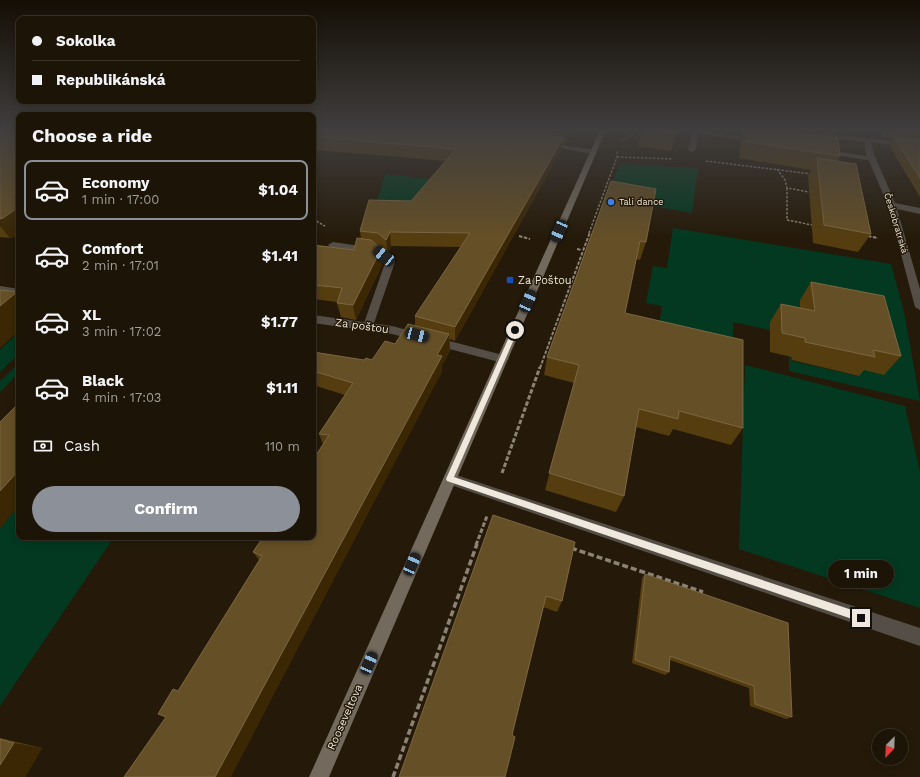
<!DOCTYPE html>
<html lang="en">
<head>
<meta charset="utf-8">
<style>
	body { margin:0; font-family:"Work Sans",sans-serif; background:#292115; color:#f1f3f6; height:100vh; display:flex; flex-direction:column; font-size:15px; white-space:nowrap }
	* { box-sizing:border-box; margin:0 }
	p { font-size:13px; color:#a09e9b }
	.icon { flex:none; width:22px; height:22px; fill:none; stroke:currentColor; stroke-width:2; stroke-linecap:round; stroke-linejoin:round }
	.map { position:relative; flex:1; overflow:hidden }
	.panel { position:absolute; left:16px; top:112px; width:300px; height:428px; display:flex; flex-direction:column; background:#1c1407; border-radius:8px; box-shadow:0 2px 10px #0003,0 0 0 1px #3a3328 }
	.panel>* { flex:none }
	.top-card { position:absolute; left:16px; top:16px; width:300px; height:88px; border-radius:8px; box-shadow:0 2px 10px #0003,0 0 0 1px #3a3328; display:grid; align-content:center; height:88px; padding:0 16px; background:#1c1407 }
	.needle { width:26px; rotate:203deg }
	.controls { position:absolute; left:872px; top:729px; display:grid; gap:8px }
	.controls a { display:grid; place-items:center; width:36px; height:36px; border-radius:50%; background:#1c1407; box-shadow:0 2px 10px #0003,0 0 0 1px #3a3328; font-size:20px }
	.end { position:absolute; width:18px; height:18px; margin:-9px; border:5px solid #f0e8dd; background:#111; box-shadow:0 0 0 2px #111 }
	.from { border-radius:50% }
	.bubble { position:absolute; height:28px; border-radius:14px; background:#1c1407; box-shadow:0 2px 10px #0003,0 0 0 1px #3a3328; font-size:13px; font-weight:700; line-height:28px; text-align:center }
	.car { position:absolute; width:12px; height:24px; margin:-12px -6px; border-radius:5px; box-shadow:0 0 3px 1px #0007; background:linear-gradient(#222 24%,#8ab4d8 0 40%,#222 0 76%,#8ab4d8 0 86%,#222 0) }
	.top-card b { display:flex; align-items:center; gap:14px; height:38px; font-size:15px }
	.top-card b+b { border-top:1px solid #3a3328 }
	.top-card i { width:10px; height:10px; background:#f1f3f6 }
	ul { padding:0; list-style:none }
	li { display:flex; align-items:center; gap:12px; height:60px; margin:0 8px 6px; padding:0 8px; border:2px solid transparent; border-radius:8px }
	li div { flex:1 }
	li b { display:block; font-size:15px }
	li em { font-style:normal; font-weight:700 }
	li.active { border-color:#8c9099 }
	li>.icon { width:36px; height:36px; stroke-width:1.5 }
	h2 { padding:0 16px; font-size:18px; line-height:48px }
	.pay { display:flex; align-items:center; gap:10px; height:44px; padding:0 16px; font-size:15px }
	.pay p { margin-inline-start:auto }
	.action { display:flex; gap:8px; margin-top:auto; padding:8px 16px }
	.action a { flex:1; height:46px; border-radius:24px; background:#8c9099; color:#fff; font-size:16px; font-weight:700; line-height:46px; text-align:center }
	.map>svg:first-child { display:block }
	.green { fill:#033920 }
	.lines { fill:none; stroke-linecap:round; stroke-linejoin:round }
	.path-far3 { stroke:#8c8375; stroke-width:1.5; stroke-dasharray:2.5 1.5; stroke-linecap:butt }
	.path-far2 { stroke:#8c8375; stroke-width:2; stroke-dasharray:3.5 1.5; stroke-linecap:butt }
	.path-far1 { stroke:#8c8375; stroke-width:3; stroke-dasharray:4.5 2; stroke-linecap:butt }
	.path { stroke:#8c8375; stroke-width:3.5; stroke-dasharray:6 3; stroke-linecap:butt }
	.lane { fill:#544e46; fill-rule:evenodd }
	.street { fill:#544e46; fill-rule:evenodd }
	.secondary { fill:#736a5d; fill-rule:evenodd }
	.wall { fill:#553d0f }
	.shaded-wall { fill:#3b2704 }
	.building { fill:#654f26; stroke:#7b6742 }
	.route { fill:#f0e8dd }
	.shop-dot { fill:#3f7fe0; stroke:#251a09; stroke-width:1.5 }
	.transit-dot { fill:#1a4fb4; stroke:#251a09; stroke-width:1.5 }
	.labels { text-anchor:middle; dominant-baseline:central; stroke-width:3; stroke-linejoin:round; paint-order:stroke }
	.far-poi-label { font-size:9px; fill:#f0e8dd; stroke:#251a09; text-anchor:start }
	.far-street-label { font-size:9px; fill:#f0e8dd; stroke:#251a09 }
	.poi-label { font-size:11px; fill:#f0e8dd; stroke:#251a09; text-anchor:start }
	.street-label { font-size:11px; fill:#f0e8dd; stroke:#251a09 }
</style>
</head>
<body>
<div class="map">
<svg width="920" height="777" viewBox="0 0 920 777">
	<rect width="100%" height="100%" fill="#251a09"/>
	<g class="green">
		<path d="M 620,164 L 698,168 L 692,213 L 607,198 Z"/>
		<path d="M 385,174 L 476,184 L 414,213 L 374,212 Z"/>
		<path d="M 673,228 L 891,264 L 904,312 L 920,401 L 789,371 L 789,356 L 794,357 L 792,361 L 858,376 L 800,300 L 802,317 L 771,322 L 770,330 L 733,322 L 733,358 L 657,340 L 662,306 L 646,303 L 653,266 L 667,268 Z"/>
		<path d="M 19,332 L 19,354 L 0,372 L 0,350 Z"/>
		<path d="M 19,363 L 19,373 L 0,392 L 0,381 Z"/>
		<path d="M 745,365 L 905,406 L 920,472 L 920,608 L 739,549 Z"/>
		<path d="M 19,506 L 19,537 L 114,537 L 0,706 L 0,528 Z"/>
	</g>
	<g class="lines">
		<g class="path-far3">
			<path d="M 621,141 L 633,134 L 636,130"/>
			<path d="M 617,157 L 673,159"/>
			<path d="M 706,161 L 812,174"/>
			<path d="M 777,169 L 785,180 L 787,188 L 809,192"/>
			<path d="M 787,188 L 787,220 L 812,225"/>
			<path d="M 313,219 L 325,226"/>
			<path d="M 589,233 L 617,157 L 617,151"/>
		</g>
		<g class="path-far2">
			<path d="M 519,236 L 530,239"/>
			<path d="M 868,236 L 878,238"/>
			<path d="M 577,249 L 582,250"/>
			<path d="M 540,368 L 590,232"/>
		</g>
		<g class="path-far1">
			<path d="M 502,473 L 540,367"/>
			<path d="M 476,545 L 487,516"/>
		</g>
		<g class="path">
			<path d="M 571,548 L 703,592"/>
			<path d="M 393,777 L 477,544"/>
		</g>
		<g class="lane">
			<path d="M 692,130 L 759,139 L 762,141 L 759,143 L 698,133 L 696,150 L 692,152 L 688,150 Z"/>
			<path d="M 822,149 L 872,157 L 876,159 L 872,161 L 825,153 L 822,153 Z"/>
			<path d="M 333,242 L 380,249 L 395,262 L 372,329 L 368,330 L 363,326 L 385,263 L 374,253 L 330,247 L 328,245 Z"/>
		</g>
		<g class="street">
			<path d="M 819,133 L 920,144 L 920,148 L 871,142 L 874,154 L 895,203 L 920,208 L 920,214 L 897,209 L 920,289 L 920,310 L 915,307 L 888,205 L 866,154 L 864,142 L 817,136 L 817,134 Z"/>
			<path d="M 545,142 L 593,150 L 597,152 L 593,154 L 543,145 L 541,144 Z"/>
			<path d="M 0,286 L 19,289 L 19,295 L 0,292 Z"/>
			<path d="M 313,315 L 392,326 L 503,355 L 509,359 L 503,363 L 392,334 L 313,323 Z"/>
			<path d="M 450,473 L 920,628 L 920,646 L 445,483 L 443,479 L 445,475 Z"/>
		</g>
		<path class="secondary" d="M 600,130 L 606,130 L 329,777 L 309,777 Z"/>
	</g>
	<g class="wall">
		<path d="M 0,130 L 16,236 L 10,238 L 0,237 Z"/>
		<path d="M 313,130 L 572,130 L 564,144 L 562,144 L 561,150 L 455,341 L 450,339 L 450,351 L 442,365 L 442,372 L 166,717 L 178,691 L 259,560 L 253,552 L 323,444 L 319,434 L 345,395 L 313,385 L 313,340 L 316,350 L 315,352 L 364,360 L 372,360 L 395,344 L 415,326 L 415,316 L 461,247 L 391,246 L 388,254 L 380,248 L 379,247 L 381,249 L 383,263 L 356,320 L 341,317 L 337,303 L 338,302 L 313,299 L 313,245 L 354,250 L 361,239 L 360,231 L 411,201 L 446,161 L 316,150 L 313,153 Z"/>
		<path d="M 642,130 L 676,134 L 671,151 L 638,146 Z"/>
		<path d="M 743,130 L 838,130 L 834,138 L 840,156 L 838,161 L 871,234 L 858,252 L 813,243 L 808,175 L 811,170 L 739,158 L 741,142 L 744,136 L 742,136 Z"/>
		<path d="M 879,130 L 920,130 L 920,197 L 889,145 L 893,139 L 884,137 Z"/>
		<path d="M 611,181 L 646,242 L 640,260 L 636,259 L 625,313 L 743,428 L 731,445 L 673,429 L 669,436 L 636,427 L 624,496 L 616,512 L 545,490 L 574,383 L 544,375 L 547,357 Z"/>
		<path d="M 811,282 L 901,356 L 884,375 L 864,370 L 859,376 L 792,360 L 792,357 L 770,352 L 770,322 L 781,304 L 800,308 L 800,300 Z"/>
		<path d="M 493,515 L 562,601 L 557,612 L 543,607 L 512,735 L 505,777 Z"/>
		<path d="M 645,574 L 792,717 L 786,719 L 750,706 L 749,688 L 670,660 L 669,672 L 665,675 L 632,663 L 642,578 Z"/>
		<path d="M 0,738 L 42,748 L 25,777 L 0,777 Z"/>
	</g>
	<g class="shaded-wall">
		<path d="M 567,130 L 572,130 L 564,144 L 566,131 Z"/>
		<path d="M 313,137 L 316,150 L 313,153 Z"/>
		<path d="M 563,138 L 561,150 L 455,341 L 455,327 Z"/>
		<path d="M 19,207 L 19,234 L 16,236 L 10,238 L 0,226 L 0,219 Z"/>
		<path d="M 390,232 L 391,246 L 388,254 L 386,240 Z"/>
		<path d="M 381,249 L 383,263 L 356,320 L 353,305 Z"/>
		<path d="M 17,292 L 19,295 L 19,331 L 0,348 L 0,306 Z"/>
		<path d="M 449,334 L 450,351 L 442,365 L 442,372 L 231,777 L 215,777 L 437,355 Z"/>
		<path d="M 313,340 L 316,350 L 313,355 Z"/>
		<path d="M 19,470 L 19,506 L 0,528 L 0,491 Z"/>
		<path d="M 14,743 L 42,748 L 25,777 L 0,777 L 0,765 Z"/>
	</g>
	<g class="building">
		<path d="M 0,130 L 19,130 L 19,207 L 3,218 L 0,219 Z"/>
		<path d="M 313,130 L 511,130 L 563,138 L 455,327 L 415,316 L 470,233 L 390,232 L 386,240 L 378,233 L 360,231 L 369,200 L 411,201 L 456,149 L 313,137 Z"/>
		<path d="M 551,130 L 567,130 L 566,131 Z"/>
		<path d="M 644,130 L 677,130 L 676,134 Z"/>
		<path d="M 747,130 L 777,130 L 838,139 L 840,156 L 746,142 Z"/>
		<path d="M 892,130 L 920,130 L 920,134 Z"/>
		<path d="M 894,137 L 920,140 L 920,178 Z"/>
		<path d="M 817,158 L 856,164 L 871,234 L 824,225 Z"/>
		<path d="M 611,181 L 656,189 L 646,242 L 640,241 L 625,313 L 743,340 L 743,428 L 679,411 L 678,419 L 639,409 L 624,496 L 549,473 L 579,365 L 547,357 Z"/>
		<path d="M 357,238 L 371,240 L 381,249 L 353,305 L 337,303 L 342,288 L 313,285 L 313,245 L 354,250 Z"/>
		<path d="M 811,282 L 884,296 L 901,356 L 873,350 L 875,357 L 805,342 L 805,338 L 782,333 L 781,304 L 815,311 Z"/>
		<path d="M 0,290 L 17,292 L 0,306 Z"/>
		<path d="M 408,324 L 449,334 L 437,355 L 442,356 L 215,777 L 124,777 L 166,717 L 158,714 L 173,689 L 178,691 L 262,556 L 253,552 L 263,537 L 313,537 L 313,460 L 329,435 L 319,434 L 353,383 L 313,371 L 313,352 L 364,360 L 366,358 L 372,360 L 385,341 L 395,344 Z"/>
		<path d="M 19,403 L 19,470 L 0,491 L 0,422 Z"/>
		<path d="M 493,515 L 575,542 L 562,601 L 546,596 L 512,735 L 515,737 L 505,777 L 399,777 Z"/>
		<path d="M 645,574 L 788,623 L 792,717 L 755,704 L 754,686 L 670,656 L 669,672 L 635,660 Z"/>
		<path d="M 0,739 L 14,743 L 0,765 Z"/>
	</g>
	<linearGradient id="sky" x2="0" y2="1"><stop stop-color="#140e05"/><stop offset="0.54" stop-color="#403e3e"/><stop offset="1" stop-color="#403e3e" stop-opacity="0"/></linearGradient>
	<rect width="920" height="239" fill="url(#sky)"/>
	<path class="route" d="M 513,328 L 518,330 L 454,477 L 861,613 L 864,614 L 864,621 L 861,622 L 447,481 L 446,479 Z"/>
	<circle class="shop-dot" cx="611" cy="202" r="4"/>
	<rect class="transit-dot" x="506" y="276" width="8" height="8" rx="2"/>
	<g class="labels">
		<g class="far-poi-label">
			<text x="619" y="202">Tali dance</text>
		</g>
		<g class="far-street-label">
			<text transform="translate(896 223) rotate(73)">Českobratrská</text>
		</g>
		<g class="poi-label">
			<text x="518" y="280">Za Poštou</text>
		</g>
		<g class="street-label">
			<text transform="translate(362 326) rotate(8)">Za poštou</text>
			<text transform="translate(345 717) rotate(-66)">Rooseveltova</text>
		</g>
	</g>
</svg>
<div class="controls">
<a><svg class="needle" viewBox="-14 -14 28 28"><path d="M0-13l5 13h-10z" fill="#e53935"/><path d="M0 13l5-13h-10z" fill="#a09e9b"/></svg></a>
</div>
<i class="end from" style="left:515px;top:330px"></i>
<i class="end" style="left:861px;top:618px"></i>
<div class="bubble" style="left:828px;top:560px;width:66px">1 min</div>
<i class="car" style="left:559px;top:231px;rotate:204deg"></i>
<i class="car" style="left:384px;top:256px;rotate:309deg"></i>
<i class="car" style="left:528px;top:301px;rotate:24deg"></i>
<i class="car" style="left:417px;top:335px;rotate:105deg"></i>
<i class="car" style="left:412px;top:564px;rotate:24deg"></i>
<i class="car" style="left:369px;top:663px;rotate:24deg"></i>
<div class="top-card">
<b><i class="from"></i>Sokolka</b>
<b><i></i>Republikánská</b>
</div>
<section class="panel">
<h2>Choose a ride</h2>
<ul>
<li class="active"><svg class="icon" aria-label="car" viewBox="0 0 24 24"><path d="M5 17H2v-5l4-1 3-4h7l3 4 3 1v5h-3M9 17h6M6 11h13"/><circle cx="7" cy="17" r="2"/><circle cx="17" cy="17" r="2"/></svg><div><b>Economy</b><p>1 min · 17:00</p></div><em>$1.04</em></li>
<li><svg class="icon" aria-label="car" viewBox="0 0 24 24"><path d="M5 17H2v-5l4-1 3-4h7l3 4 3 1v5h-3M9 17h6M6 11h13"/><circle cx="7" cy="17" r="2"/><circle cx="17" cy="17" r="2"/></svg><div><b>Comfort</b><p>2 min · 17:01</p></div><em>$1.41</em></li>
<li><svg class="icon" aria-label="car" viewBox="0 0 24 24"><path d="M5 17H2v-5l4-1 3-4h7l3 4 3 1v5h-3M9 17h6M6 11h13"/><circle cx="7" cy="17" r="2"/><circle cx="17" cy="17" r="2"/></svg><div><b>XL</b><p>3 min · 17:02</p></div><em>$1.77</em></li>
<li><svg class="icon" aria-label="car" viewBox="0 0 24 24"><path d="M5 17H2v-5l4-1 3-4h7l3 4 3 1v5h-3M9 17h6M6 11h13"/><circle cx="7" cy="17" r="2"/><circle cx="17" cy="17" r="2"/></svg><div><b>Black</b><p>4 min · 17:03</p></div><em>$1.11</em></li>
</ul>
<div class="pay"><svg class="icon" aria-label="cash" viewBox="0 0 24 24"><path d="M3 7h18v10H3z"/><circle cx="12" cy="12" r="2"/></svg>Cash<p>110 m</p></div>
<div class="action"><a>Confirm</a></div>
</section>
</div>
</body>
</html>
